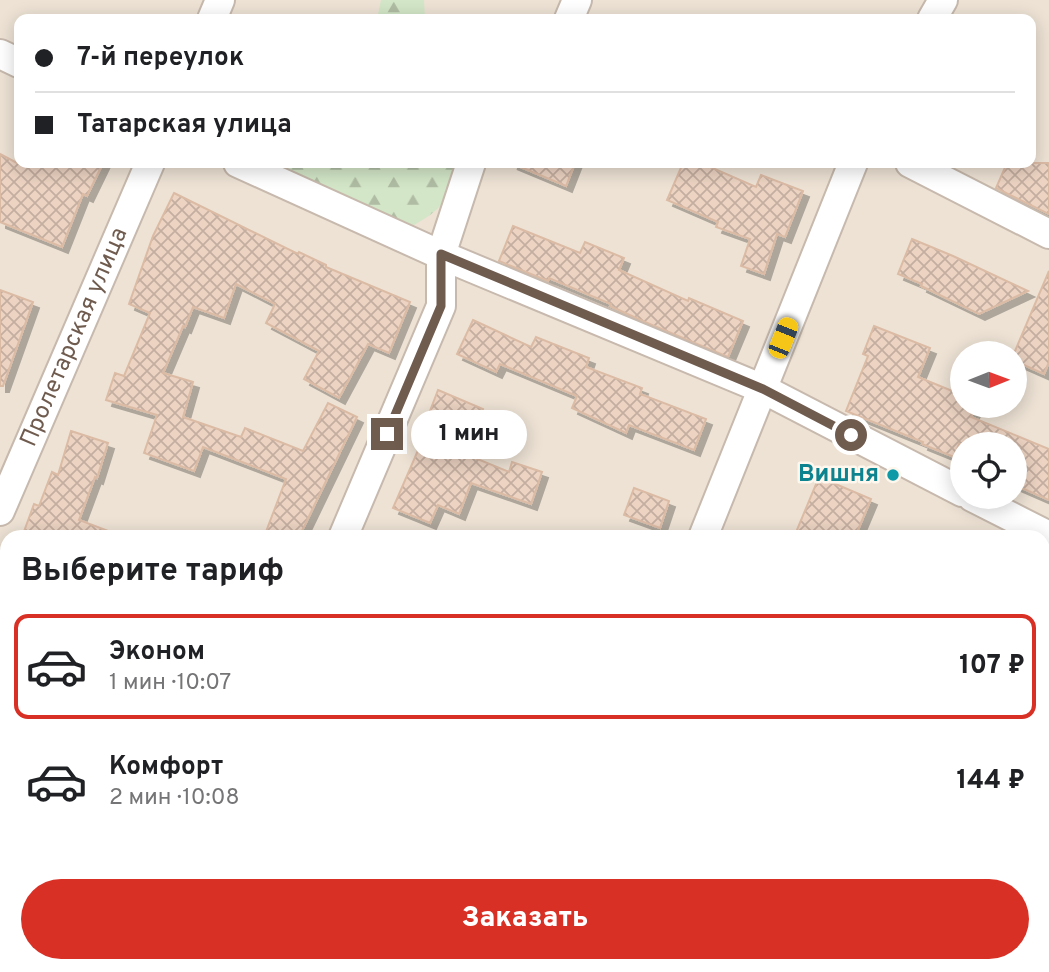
<!DOCTYPE html>
<html lang="ru">
<head>
<meta charset="utf-8">
<style>
	body { margin:0; font-family:Overpass,sans-serif; background:#f2f2f2; color:#202124; height:100vh; display:flex; flex-direction:column; font-size:26px; white-space:nowrap }
	* { box-sizing:border-box; margin:0 }
	p { font-size:23px; color:#757577 }
	.icon { flex:none; width:38px; height:38px; fill:none; stroke:currentColor; stroke-width:2; stroke-linecap:round; stroke-linejoin:round }
	.map { position:relative; flex:1; overflow:hidden }
	.panel { position:absolute; left:0px; top:530px; width:1050px; height:443px; display:flex; flex-direction:column; background:#fff; border-radius:21px 21px 0 0; box-shadow:0 4px 18px #0003 }
	.panel>* { flex:none }
	.guide { position:absolute; left:14px; top:14px; width:1022px; height:154px; border-radius:14px; box-shadow:0 4px 18px #0003; display:grid; align-content:center; height:154px; padding:0 21px; background:#fff }
	.needle { width:46px; rotate:89deg }
	.fabs { position:absolute; left:950px; top:341px; display:grid; gap:14px }
	.fabs a { display:grid; place-items:center; width:77px; height:77px; border-radius:50%; background:#fff; box-shadow:0 4px 18px #0003; font-size:35px }
	.end { position:absolute; width:32px; height:32px; margin:-16px; border:9px solid #705b4f; background:#fff; box-shadow:0 0 0 4px #fff }
	.from { border-radius:50% }
	.bubble { position:absolute; height:49px; border-radius:24px; background:#fff; box-shadow:0 4px 18px #0003; font-size:23px; font-weight:800; line-height:49px; text-align:center }
	.car { position:absolute; width:21px; height:42px; margin:-21px -10px; border-radius:9px; box-shadow:0 0 5px 2px #0007; background:linear-gradient(#f5c518 24%,#345 0 40%,#f5c518 0 76%,#345 0 86%,#f5c518 0) }
	.guide b { display:flex; align-items:center; gap:24px; height:66px; font-size:26px }
	.guide b+b { border-top:2px solid #e0e0e0 }
	.guide i { width:18px; height:18px; background:#202124 }
	ul { padding:0; list-style:none }
	li { display:flex; align-items:center; gap:21px; height:105px; margin:0 14px 10px; padding:0 7px; border:4px solid transparent; border-radius:14px }
	li div { flex:1 }
	li b { display:block; font-size:26px }
	li em { font-style:normal; font-weight:800 }
	li.on { border-color:#d93025 }
	li>.icon { width:63px; height:63px; stroke-width:1.5 }
	h2 { padding:0 21px; font-size:32px; line-height:84px }
	.action { display:flex; gap:14px; margin-top:auto; padding:14px 21px }
	.action a { flex:1; height:80px; border-radius:42px; background:#d93025; color:#fff; font-size:28px; font-weight:800; line-height:80px; text-align:center }
	.map>svg:first-child { display:block }
	.residential { fill:#ede2d4; fill-rule:evenodd }
	.forest { fill:url(#forest-firs) }
	.cemetery { fill:url(#cemetery-stones) }
	.building { fill:url(#building-cross-hatch); stroke:#dcbba5; stroke-width:2; filter:url(#shadow) }
	.lines { fill:none; stroke-linecap:round; stroke-linejoin:round }
	.minor-casing { stroke:#c7b9ad; stroke-width:32 }
	.minor { stroke:#fff; stroke-width:28 }
	.route { stroke:#705b4f; stroke-width:9 }
	.culture-dot { fill:#0f9aa8; stroke:#fdf7ed; stroke-width:2.5 }
	.labels { text-anchor:middle; dominant-baseline:central; stroke-width:5; stroke-linejoin:round; paint-order:stroke }
	.street-label { font-size:24px; fill:#705b4f; stroke:#fdf7ed }
	.culture-label { font-size:24px; font-weight:bold; fill:#0d838f; stroke:#fdf7ed; text-anchor:end }
</style>
</head>
<body>
<div class="map">
<svg width="1049" height="972" viewBox="0 0 1049 972">
	<defs>
		<pattern id="forest-firs" width="22" height="20" patternUnits="userSpaceOnUse" patternTransform="scale(1.75)"><rect width="22" height="20" fill="#d3e6c7"/><path d="M5 1l3.5 6h-7zM16 11l3.5 6h-7z" fill="#b0bda4"/></pattern>
		<pattern id="cemetery-stones" width="16" height="16" patternUnits="userSpaceOnUse" patternTransform="scale(1.75)"><rect width="16" height="16" fill="#d3e6c7"/><path d="M2 7V4a2 2 0 0 1 4 0v3zM10 15v-3a2 2 0 0 1 4 0v3z" fill="#b0bda4"/></pattern>
		<pattern id="building-cross-hatch" width="8" height="8" patternUnits="userSpaceOnUse" patternTransform="scale(1.75)"><rect width="8" height="8" fill="#ecd3c2"/><path d="M0 0l8 8M0 8l8-8" fill="none" stroke="#c4aea0"/></pattern>
		<filter id="shadow"><feDropShadow dx="6" dy="6" stdDeviation="0" flood-color="#0004"/></filter>
	</defs>
	<rect width="100%" height="100%" fill="#faf3e7"/>
	<path class="residential" d="M 0,0 L 1049,0 L 1049,972 L 112,972 L 114,966 L 1043,966 L 1043,537 L 7,537 L 7,614 L 0,611 ZM 19,19 L 1031,19 L 1031,163 L 19,163 ZM 962,354 L 1015,354 L 1015,406 L 962,406 ZM 962,444 L 1015,444 L 1015,497 L 962,497 Z"/>
	<g class="forest">
		<path d="M 381,0 L 424,0 L 425,19 L 377,19 Z"/>
		<path d="M 268,163 L 462,163 C 447,197 448,206 414,225 L 391,219 Z"/>
	</g>
	<path class="cemetery" d="M 0,634 L 7,638 L 7,966 L 116,966 L 114,972 L 0,972 Z"/>
	<g class="building">
		<path d="M 0,154 L 17,163 L 103,163 L 87,196 L 83,194 L 62,247 L 0,222 Z"/>
		<path d="M 511,163 L 575,163 L 566,186 Z"/>
		<path d="M 683,163 L 701,163 L 756,187 L 761,175 L 803,191 L 785,237 L 777,234 L 764,274 L 741,266 L 750,239 L 716,227 L 718,222 L 667,200 Z"/>
		<path d="M 1007,163 L 1049,163 L 1049,214 L 996,188 Z"/>
		<path d="M 174,193 L 298,254 L 299,252 L 326,265 L 326,267 L 410,302 L 389,353 L 368,344 L 339,398 L 304,379 L 319,351 L 266,323 L 275,304 L 236,284 L 224,318 L 193,307 L 185,327 L 183,326 L 163,373 L 193,382 L 183,417 L 241,437 L 245,428 L 303,451 L 328,403 L 357,417 L 299,537 L 264,537 L 286,479 L 203,447 L 194,471 L 144,453 L 157,415 L 106,400 L 115,373 L 124,376 L 150,313 L 129,304 L 153,236 Z"/>
		<path d="M 513,226 L 580,253 L 585,242 L 624,258 L 619,270 L 688,301 L 689,298 L 743,321 L 728,357 L 645,322 L 610,306 L 611,304 L 549,278 L 548,281 L 499,261 Z"/>
		<path d="M 912,239 L 953,256 L 1028,291 L 979,314 L 921,286 L 922,284 L 898,274 Z"/>
		<path d="M 1049,271 L 1049,362 L 1044,374 L 1015,361 L 1015,351 Z"/>
		<path d="M 0,290 L 33,302 L 3,386 L 0,386 Z"/>
		<path d="M 473,320 L 531,347 L 536,337 L 589,358 L 586,367 L 642,388 L 640,394 L 706,419 L 694,450 L 629,425 L 626,433 L 572,408 L 577,396 L 500,364 L 496,372 L 457,354 Z"/>
		<path d="M 874,326 L 930,348 L 918,377 L 962,395 L 962,406 L 976,406 L 971,417 L 1049,449 L 1049,500 L 1015,485 L 1015,444 L 959,444 L 954,457 L 922,444 L 923,442 L 846,411 L 868,356 L 863,354 Z"/>
		<path d="M 438,390 L 483,409 L 465,454 L 509,472 L 512,462 L 542,472 L 531,504 L 471,483 L 459,514 L 438,505 L 430,523 L 393,508 L 429,425 L 425,424 Z"/>
		<path d="M 71,431 L 108,443 L 97,478 L 95,477 L 79,520 L 119,535 L 118,537 L 22,537 L 34,504 L 39,506 L 52,472 L 58,475 Z"/>
		<path d="M 819,477 L 871,499 L 855,537 L 794,537 Z"/>
		<path d="M 634,488 L 669,501 L 660,528 L 624,515 Z"/>
	</g>
	<g class="lines">
		<defs>
			<g id="minor">
				<path d="M 212,19 L 220,0"/>
				<path d="M 569,19 L 577,0"/>
				<path d="M 932,19 L 943,0"/>
				<path d="M 0,54 L 19,63"/>
				<path d="M 238,163 L 441,255 L 763,389 L 962,492"/>
				<path d="M 910,163 L 1049,234"/>
				<path d="M 972,497 L 1049,536"/>
				<path id="s1" d="M 0,511 L 150,163"/>
				<path d="M 343,537 L 441,306 L 441,255 L 471,163"/>
				<path d="M 703,537 L 853,163"/>
				<path d="M 0,611 L 7,614"/>
				<path d="M 1043,753 L 1049,740"/>
				<path d="M 214,966 L 226,972"/>
				<path d="M 529,972 L 531,966"/>
				<path d="M 949,972 L 951,966"/>
			</g>
		</defs>
		<use href="#minor" class="minor-casing"/>
		<use href="#minor" class="minor"/>
	</g>
	<g class="lines">
		<path class="route" d="M 387,434 L 441,306 L 441,254 L 763,389 L 851,435"/>
	</g>
	<circle class="culture-dot" cx="893" cy="475" r="7"/>
	<g class="labels">
		<g class="street-label">
			<text stroke="none"><textPath href="#s1" startOffset="189">Пролетарская улица</textPath></text>
		</g>
		<g class="culture-label">
			<text x="879" y="475">Вишня</text>
		</g>
	</g>
</svg>
<div class="fabs">
<a><svg class="needle" viewBox="-14 -14 28 28"><path d="M0-13l5 13h-10z" fill="#e53935"/><path d="M0 13l5-13h-10z" fill="#757577"/></svg></a>
<a><svg class="icon" aria-label="locate" viewBox="0 0 24 24"><circle cx="12" cy="12" r="6"/><path d="M12 2v4M12 18v4M2 12h4M18 12h4"/></svg></a>
</div>
<i class="end from" style="left:851px;top:435px"></i>
<i class="end" style="left:387px;top:434px"></i>
<div class="bubble" style="left:411px;top:410px;width:116px">1 мин</div>
<i class="car" style="left:783px;top:338px;rotate:22deg"></i>
<div class="guide">
<b><i class="from"></i>7-й переулок</b>
<b><i></i>Татарская улица</b>
</div>
<section class="panel">
<h2>Выберите тариф</h2>
<ul>
<li class="on"><svg class="icon" aria-label="car" viewBox="0 0 24 24"><path d="M5 17H2v-5l4-1 3-4h7l3 4 3 1v5h-3M9 17h6M6 11h13"/><circle cx="7" cy="17" r="2"/><circle cx="17" cy="17" r="2"/></svg><div><b>Эконом</b><p>1 мин · 10:07</p></div><em>107 ₽</em></li>
<li><svg class="icon" aria-label="car" viewBox="0 0 24 24"><path d="M5 17H2v-5l4-1 3-4h7l3 4 3 1v5h-3M9 17h6M6 11h13"/><circle cx="7" cy="17" r="2"/><circle cx="17" cy="17" r="2"/></svg><div><b>Комфорт</b><p>2 мин · 10:08</p></div><em>144 ₽</em></li>
</ul>
<div class="action"><a>Заказать</a></div>
</section>
</div>
</body>
</html>
